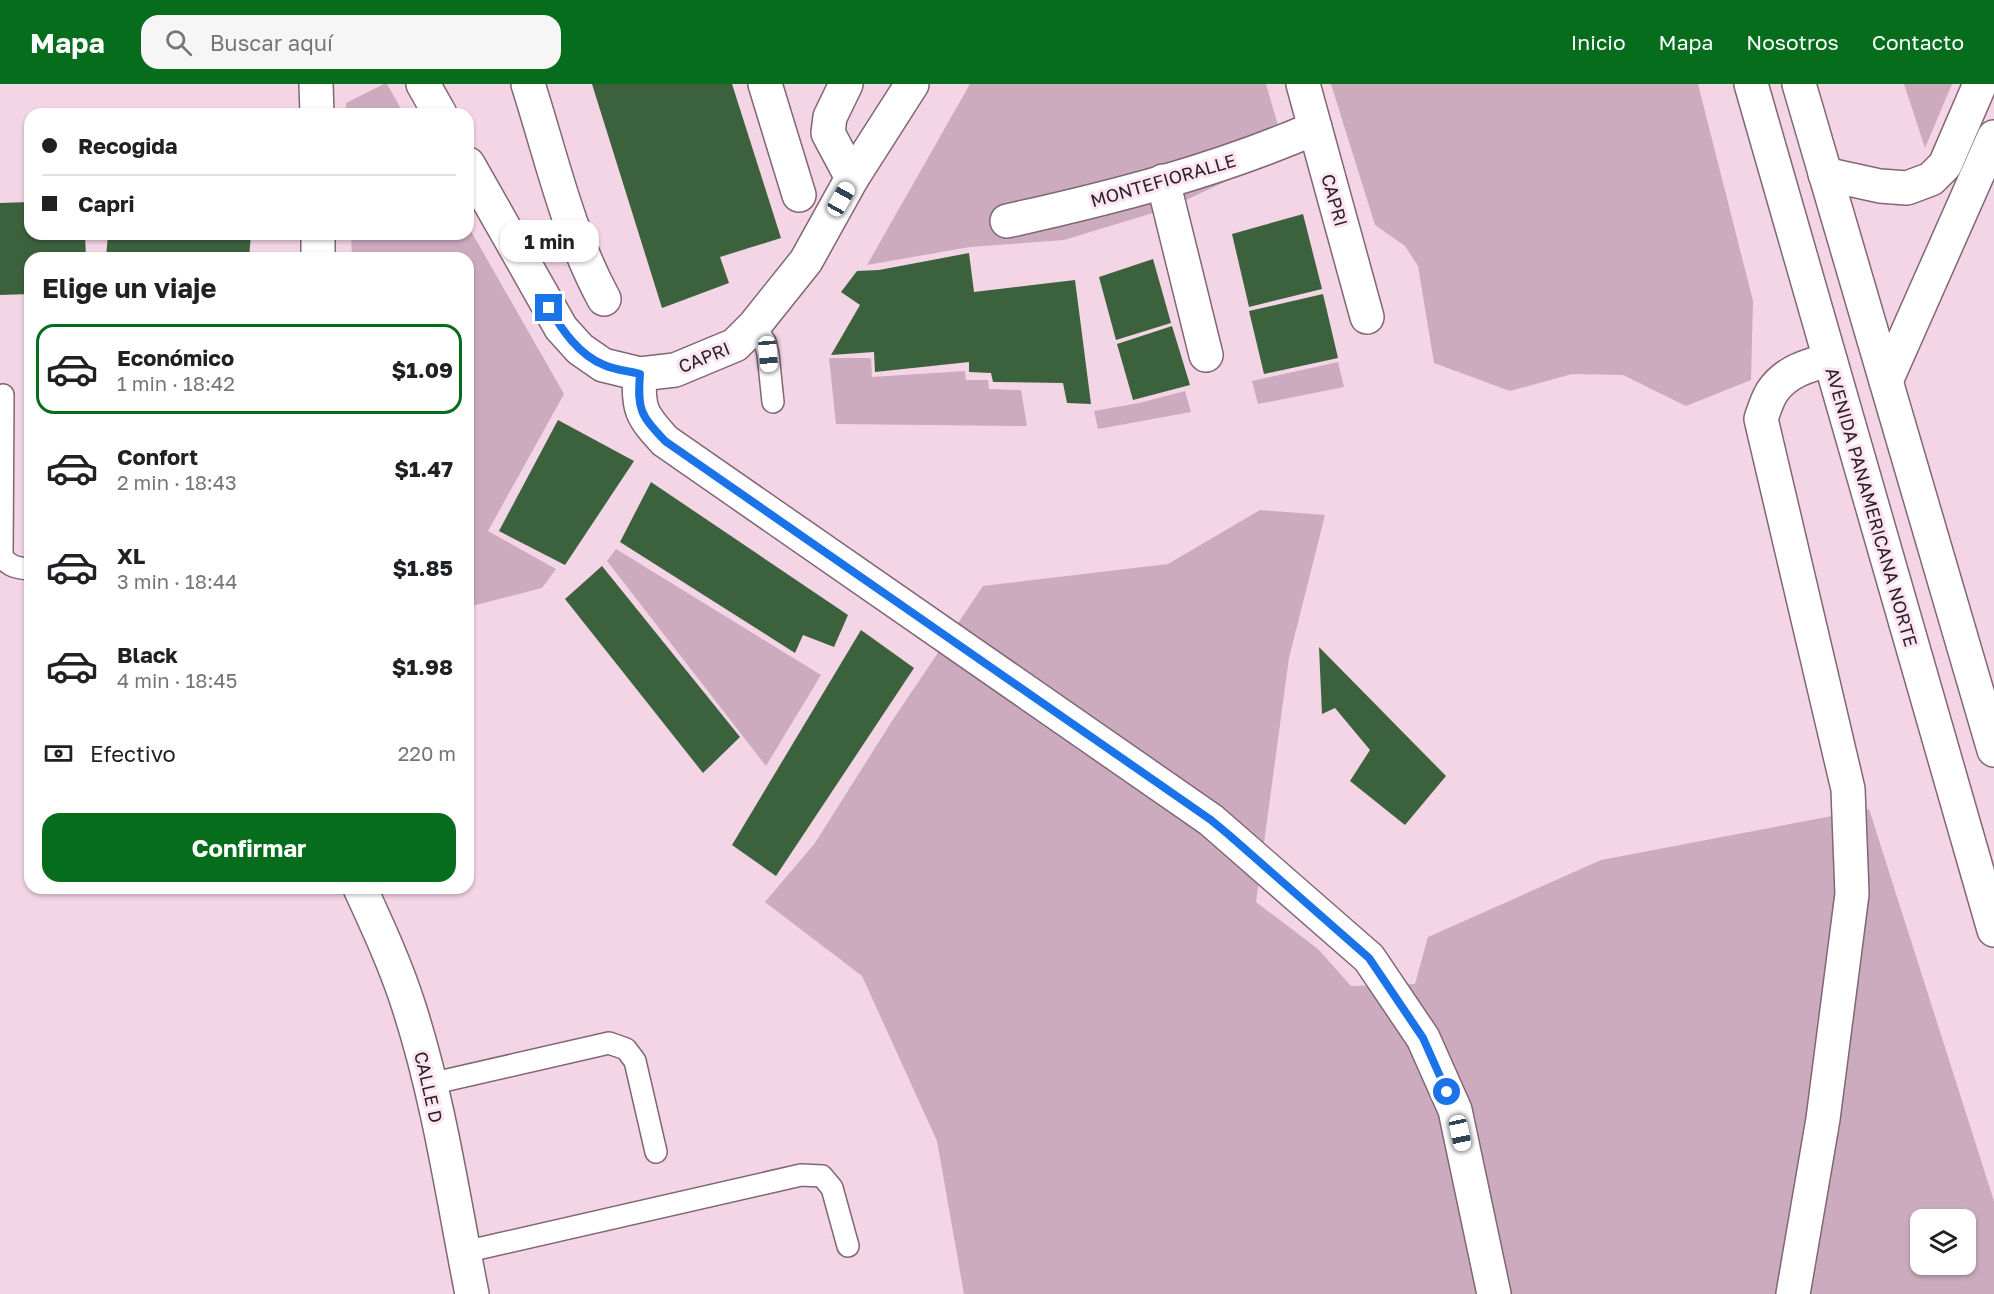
<!DOCTYPE html>
<html lang="es">
<head>
<meta charset="utf-8">
<style>
	body { margin:0; font-family:"Golos Text",sans-serif; background:#f6f6f6; color:#202124; height:100vh; display:flex; flex-direction:column; font-size:22px; white-space:nowrap }
	* { box-sizing:border-box; margin:0 }
	p { font-size:20px; color:#757577 }
	.icon { flex:none; width:33px; height:33px; fill:none; stroke:currentColor; stroke-width:2; stroke-linecap:round; stroke-linejoin:round }
	.map { position:relative; flex:1; overflow:hidden }
	.details { position:absolute; left:24px; top:168px; width:450px; height:642px; display:flex; flex-direction:column; background:#fff; border-radius:18px; box-shadow:0 2px 4px #0004 }
	.details>* { flex:none }
	.banner { position:absolute; left:24px; top:24px; width:450px; height:132px; border-radius:18px; box-shadow:0 2px 4px #0004; display:grid; align-content:center; height:132px; padding:0 18px; background:#fff }
	.fabs { position:absolute; left:1910px; top:1125px; display:grid; gap:12px }
	.fabs a { display:grid; place-items:center; width:66px; height:66px; border-radius:12px; background:#fff; box-shadow:0 2px 4px #0004; font-size:30px }
	.end { position:absolute; width:27px; height:27px; margin:-14px; border:8px solid #1a73e8; background:#fff; box-shadow:0 0 0 3px #fff }
	.from { border-radius:50% }
	.bubble { position:absolute; height:42px; border-radius:18px; background:#fff; box-shadow:0 2px 4px #0004; font-size:20px; font-weight:700; line-height:42px; text-align:center }
	.car { position:absolute; width:18px; height:36px; margin:-18px -9px; border-radius:8px; box-shadow:0 0 4px 2px #0007; background:linear-gradient(#fff 24%,#345 0 40%,#fff 0 76%,#345 0 86%,#fff 0) }
	.banner b { display:flex; align-items:center; gap:21px; height:57px; font-size:22px }
	.banner b+b { border-top:2px solid #e0e0e0 }
	.banner i { width:15px; height:15px; background:#202124 }
	ul { padding:0; list-style:none }
	li { display:flex; align-items:center; gap:18px; height:90px; margin:0 12px 9px; padding:0 6px; border:3px solid transparent; border-radius:18px }
	li div { flex:1 }
	li b { display:block; font-size:22px }
	li em { font-style:normal; font-weight:700 }
	li.active { border-color:#066d1c }
	li>.icon { width:54px; height:54px; stroke-width:1.5 }
	h2 { padding:0 18px; font-size:27px; line-height:72px }
	.pay { display:flex; align-items:center; gap:15px; height:66px; padding:0 18px; font-size:22px }
	.pay p { margin-inline-start:auto }
	.primary-button { display:flex; gap:12px; margin-top:auto; padding:12px 18px }
	.primary-button a { flex:1; height:69px; border-radius:18px; background:#066d1c; color:#fff; font-size:24px; font-weight:700; line-height:69px; text-align:center }
	header { display:flex; align-items:center; gap:36px; box-sizing:border-box; height:84px; padding:0 30px; background:#066d1c; color:#fff }
	header strong { font-size:28px }
	nav { display:flex; gap:33px; margin-inline-start:auto; font-size:21px }
	.search { width:420px; height:54px; background:#f6f6f6; display:flex; align-items:center; gap:15px; box-sizing:border-box; padding:0 21px; border-radius:18px; color:#757577; font-size:22px }
	.map>svg:first-child { display:block }
	.green { fill:#ccabbe; fill-rule:evenodd }
	.building { fill:#3c613d }
	.lines { fill:none; stroke-linecap:round; stroke-linejoin:round }
	.service-casing { stroke:#816675; stroke-width:24 }
	.minor-casing { stroke:#816675; stroke-width:36 }
	.primary-casing { stroke:#816675; stroke-width:36 }
	.service { stroke:#fff; stroke-width:21 }
	.minor { stroke:#fff; stroke-width:33 }
	.primary { stroke:#fff; stroke-width:33 }
	.route { stroke:#1a73e8; stroke-width:8 }
	.labels { text-anchor:middle; dominant-baseline:central; stroke-width:6; stroke-linejoin:round; paint-order:stroke }
	.street-label { font-size:18px; fill:#291f25; stroke:#fce4f1 }
</style>
</head>
<body>
<header>
<strong>Mapa</strong>
<div class="search"><svg class="icon" aria-label="search" viewBox="0 0 24 24"><circle cx="10" cy="10" r="6"/><path d="M15 15l6 6"/></svg>Buscar aquí</div>
<nav><a>Inicio</a><a>Mapa</a><a>Nosotros</a><a>Contacto</a></nav>
</header>
<div class="map">
<svg width="1994" height="1210" viewBox="0 0 1994 1210">
	<rect width="100%" height="100%" fill="#f3d5e5"/>
	<g class="green">
		<path d="M 384,0 L 387,0 L 404,30 L 346,30 L 346,19 Z"/>
		<path d="M 970,0 L 1266,0 L 1286,69 L 1169,124 L 1064,156 L 970,163 L 867,181 Z"/>
		<path d="M 1331,0 L 1698,0 L 1753,217 L 1751,296 L 1686,322 L 1623,291 L 1572,290 L 1510,307 L 1434,279 L 1418,182 L 1405,162 L 1375,141 Z"/>
		<path d="M 1904,0 L 1952,0 L 1925,64 Z"/>
		<path d="M 468,142 L 564,310 L 488,447 L 556,485 L 542,504 L 468,523 L 468,174 L 352,174 L 351,150 L 468,150 Z"/>
		<path d="M 829,274 L 871,274 L 872,293 L 965,287 L 966,296 L 988,296 L 989,305 L 1021,306 L 1027,342 L 836,340 Z"/>
		<path d="M 1338,278 L 1344,303 L 1258,320 L 1252,297 Z"/>
		<path d="M 1185,307 L 1191,328 L 1098,345 L 1094,327 L 1139,319 Z"/>
		<path d="M 1260,426 L 1325,431 L 1289,574 L 1256,818 L 1318,865 L 1351,902 L 1415,900 L 1428,853 L 1601,776 L 1869,725 L 1994,1117 L 1994,1210 L 964,1210 L 937,1057 L 862,892 L 765,818 L 815,759 L 892,637 L 983,502 L 1168,480 ZM 1920,1136 L 1965,1136 L 1965,1180 L 1920,1180 Z"/>
		<path d="M 616,465 L 821,591 L 766,682 L 607,477 Z"/>
	</g>
	<g class="building">
		<path d="M 592,0 L 732,0 L 781,154 L 720,173 L 729,199 L 662,224 Z"/>
		<path d="M 30,118 L 30,150 L 85,150 L 86,174 L 30,174 L 30,210 L 0,211 L 0,119 Z"/>
		<path d="M 1303,130 L 1322,205 L 1249,223 L 1232,150 Z"/>
		<path d="M 108,150 L 251,150 L 249,174 L 106,174 Z"/>
		<path d="M 969,169 L 974,208 L 1075,196 L 1091,320 L 1067,319 L 1063,299 L 993,298 L 991,289 L 969,288 L 969,278 L 875,288 L 874,268 L 831,271 L 860,221 L 841,208 L 857,187 L 879,186 Z"/>
		<path d="M 1153,175 L 1171,239 L 1116,256 L 1099,193 Z"/>
		<path d="M 1323,210 L 1338,274 L 1264,290 L 1249,227 Z"/>
		<path d="M 1172,242 L 1190,301 L 1133,316 L 1117,260 Z"/>
		<path d="M 558,336 L 634,377 L 565,481 L 499,447 Z"/>
		<path d="M 651,398 L 848,531 L 834,563 L 803,551 L 795,569 L 620,458 Z"/>
		<path d="M 602,482 L 740,653 L 703,689 L 565,515 Z"/>
		<path d="M 861,546 L 914,584 L 776,792 L 732,761 Z"/>
		<path d="M 1319,563 L 1446,692 L 1405,741 L 1350,697 L 1370,666 L 1335,624 L 1322,630 Z"/>
	</g>
	<g class="lines">
		<defs>
			<g id="service">
				<path d="M 754,242 L 765,258 L 768,270 L 773,318"/>
				<path d="M 3,311 L 2,473 C 10,483 17,484 30,485"/>
				<path d="M 430,1000 L 609,959 L 626,965 L 635,977 L 656,1068"/>
				<path d="M 464,1168 L 801,1091 L 822,1092 L 832,1104 L 848,1162"/>
			</g>
			<g id="minor">
				<path d="M 316,0 L 317,30"/>
				<path d="M 423,0 L 440,30"/>
				<path d="M 528,0 C 551,72 568,149 604,215"/>
				<path d="M 765,0 L 799,111"/>
				<path d="M 846,0 L 830,33 L 828,49 L 852,94"/>
				<path d="M 1303,0 L 1367,233"/>
				<path d="M 468,80 L 561,244 L 580,265 L 603,281 L 640,290 L 675,286 L 735,261 L 754,242 L 806,177 L 852,94 L 912,0"/>
				<path d="M 1825,90 L 1880,102 L 1907,104 L 1931,95 L 1945,81 L 1980,0"/>
				<path d="M 1163,97 L 1206,271"/>
				<path d="M 1007,137 C 1111,114 1217,87 1315,44"/>
				<path d="M 318,150 L 318,174"/>
				<path d="M 640,290 C 637,325 642,332 665,357 L 1211,736 L 1369,874 L 1423,954 L 1455,1026 L 1494,1210"/>
				<path d="M 1886,297 L 1994,53"/>
				<path d="M 360,804 C 378,843 396,882 409,923 C 439,1016 453,1114 472,1210"/>
				<path d="M 1793,1210 L 1823,1035 L 1852,810 L 1848,705 L 1761,335 C 1764,326 1767,316 1772,308 C 1785,288 1808,281 1830,276"/>
			</g>
			<g id="primary">
				<path d="M 1751,0 L 1994,846"/>
				<path d="M 1799,0 L 1994,666"/>
			</g>
		</defs>
		<use href="#service" class="service-casing"/>
		<use href="#minor" class="minor-casing"/>
		<use href="#primary" class="primary-casing"/>
		<use href="#service" class="service"/>
		<use href="#minor" class="minor"/>
		<use href="#primary" class="primary"/>
	</g>
	<g class="lines">
		<path class="route" d="M 549,224 C 562,246 579,271 604,281 C 615,286 629,287 640,290 C 637,327 641,331 665,357 L 1211,736 L 1229,751 L 1369,874 L 1423,954 L 1447,1008"/>
	</g>
	<g class="labels">
		<g class="street-label">
			<text transform="translate(1163 96) rotate(-16)">MONTEFIORALLE</text>
			<text transform="translate(1335 116) rotate(74)">CAPRI</text>
			<text transform="translate(704 273) rotate(-22)">CAPRI</text>
			<text transform="translate(1872 423) rotate(74)">AVENIDA PANAMERICANA NORTE</text>
			<text transform="translate(429 1003) rotate(77)">CALLE D</text>
		</g>
	</g>
</svg>
<div class="fabs">
<a><svg class="icon" aria-label="layers" viewBox="0 0 24 24"><path d="M12 4l9 5-9 5-9-5zM3 14l9 5 9-5"/></svg></a>
</div>
<i class="end from" style="left:1447px;top:1008px"></i>
<i class="end" style="left:549px;top:224px"></i>
<div class="bubble" style="left:500px;top:136px;width:99px">1 min</div>
<i class="car" style="left:841px;top:115px;rotate:29deg"></i>
<i class="car" style="left:768px;top:270px;rotate:175deg"></i>
<i class="car" style="left:1460px;top:1049px;rotate:168deg"></i>
<div class="banner">
<b><i class="from"></i>Recogida</b>
<b><i></i>Capri</b>
</div>
<section class="details">
<h2>Elige un viaje</h2>
<ul>
<li class="active"><svg class="icon" aria-label="car" viewBox="0 0 24 24"><path d="M5 17H2v-5l4-1 3-4h7l3 4 3 1v5h-3M9 17h6M6 11h13"/><circle cx="7" cy="17" r="2"/><circle cx="17" cy="17" r="2"/></svg><div><b>Económico</b><p>1 min · 18:42</p></div><em>$1.09</em></li>
<li><svg class="icon" aria-label="car" viewBox="0 0 24 24"><path d="M5 17H2v-5l4-1 3-4h7l3 4 3 1v5h-3M9 17h6M6 11h13"/><circle cx="7" cy="17" r="2"/><circle cx="17" cy="17" r="2"/></svg><div><b>Confort</b><p>2 min · 18:43</p></div><em>$1.47</em></li>
<li><svg class="icon" aria-label="car" viewBox="0 0 24 24"><path d="M5 17H2v-5l4-1 3-4h7l3 4 3 1v5h-3M9 17h6M6 11h13"/><circle cx="7" cy="17" r="2"/><circle cx="17" cy="17" r="2"/></svg><div><b>XL</b><p>3 min · 18:44</p></div><em>$1.85</em></li>
<li><svg class="icon" aria-label="car" viewBox="0 0 24 24"><path d="M5 17H2v-5l4-1 3-4h7l3 4 3 1v5h-3M9 17h6M6 11h13"/><circle cx="7" cy="17" r="2"/><circle cx="17" cy="17" r="2"/></svg><div><b>Black</b><p>4 min · 18:45</p></div><em>$1.98</em></li>
</ul>
<div class="pay"><svg class="icon" aria-label="cash" viewBox="0 0 24 24"><path d="M3 7h18v10H3z"/><circle cx="12" cy="12" r="2"/></svg>Efectivo<p>220 m</p></div>
<div class="primary-button"><a>Confirmar</a></div>
</section>
</div>
</body>
</html>
